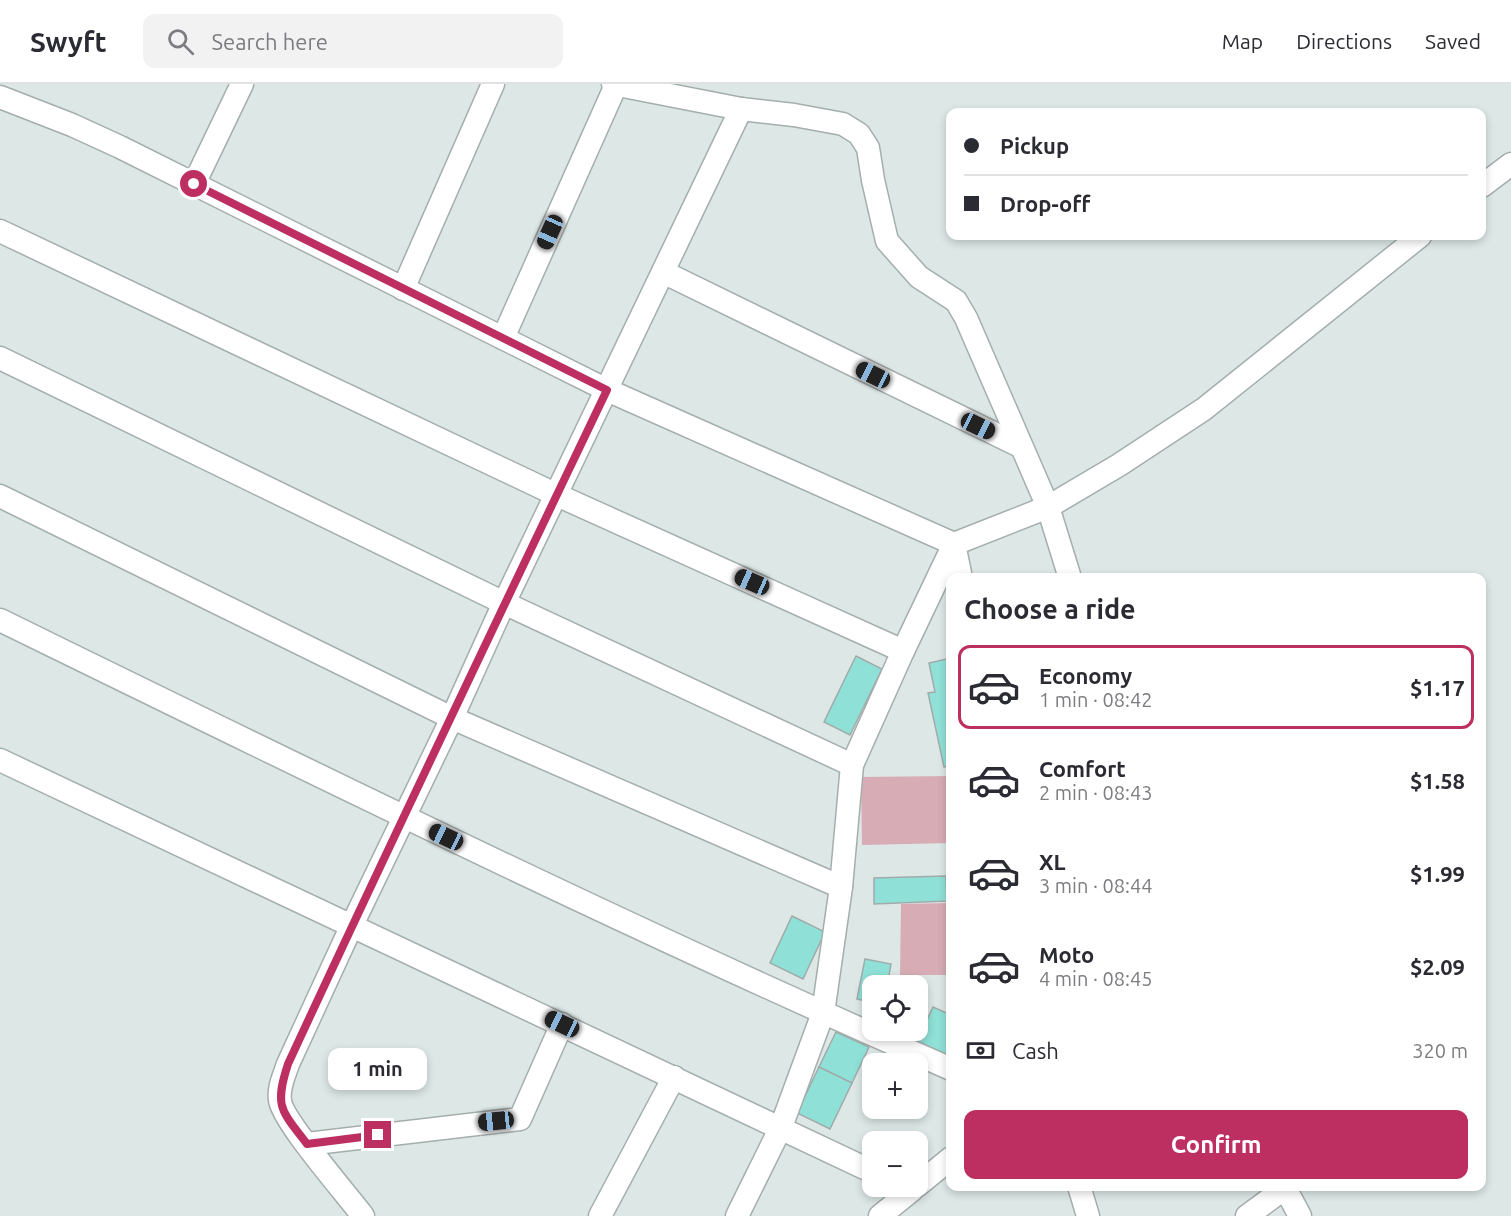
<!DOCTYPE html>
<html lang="en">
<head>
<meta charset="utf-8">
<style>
	body { margin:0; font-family:Ubuntu,sans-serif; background:#f2f2f3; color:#2b2b33; height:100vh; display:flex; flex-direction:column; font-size:22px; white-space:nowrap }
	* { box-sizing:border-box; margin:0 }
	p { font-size:20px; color:#7c7c81 }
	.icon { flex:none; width:33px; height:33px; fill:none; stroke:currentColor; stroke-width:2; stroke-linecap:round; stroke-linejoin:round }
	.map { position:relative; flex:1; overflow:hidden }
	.panel { position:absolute; left:946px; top:489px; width:540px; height:618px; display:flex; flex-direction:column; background:#fff; border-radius:12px; box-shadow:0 3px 9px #0003 }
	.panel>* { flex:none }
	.top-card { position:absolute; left:946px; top:24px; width:540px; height:132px; border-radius:12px; box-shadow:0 3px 9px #0003; display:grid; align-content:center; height:132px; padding:0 18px; background:#fff }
	.buttons { position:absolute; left:862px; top:891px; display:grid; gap:12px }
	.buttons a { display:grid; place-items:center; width:66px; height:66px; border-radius:12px; background:#fff; box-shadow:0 3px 9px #0003; font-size:30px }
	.end { position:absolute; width:27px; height:27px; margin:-14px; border:8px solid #bd2f60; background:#fff; box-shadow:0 0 0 3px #fff }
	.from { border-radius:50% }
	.bubble { position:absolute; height:42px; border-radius:12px; background:#fff; box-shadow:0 3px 9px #0003; font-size:20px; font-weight:600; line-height:42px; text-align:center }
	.car { position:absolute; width:18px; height:36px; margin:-18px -9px; border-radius:8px; box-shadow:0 0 4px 2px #0007; background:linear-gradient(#222 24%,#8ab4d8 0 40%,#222 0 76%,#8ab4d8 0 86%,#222 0) }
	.top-card b { display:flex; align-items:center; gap:21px; height:57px; font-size:22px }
	.top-card b+b { border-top:2px solid #e1e1e2 }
	.top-card i { width:15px; height:15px; background:#2b2b33 }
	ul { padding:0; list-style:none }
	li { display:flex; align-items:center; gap:18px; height:84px; margin:0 12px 9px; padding:0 6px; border:3px solid transparent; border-radius:12px }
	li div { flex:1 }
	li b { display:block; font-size:22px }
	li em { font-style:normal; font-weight:600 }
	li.selected { border-color:#bd2f60 }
	li>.icon { width:54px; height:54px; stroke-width:1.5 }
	h2 { padding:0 18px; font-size:27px; line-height:72px }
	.pay { display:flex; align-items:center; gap:15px; height:66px; padding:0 18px; font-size:22px }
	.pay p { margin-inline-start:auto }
	.cta { display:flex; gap:12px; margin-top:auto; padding:12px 18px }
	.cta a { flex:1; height:69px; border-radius:12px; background:#bd2f60; color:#fff; font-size:24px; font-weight:600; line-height:69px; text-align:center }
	header { display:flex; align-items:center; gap:36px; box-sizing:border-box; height:84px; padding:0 30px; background:#fff; border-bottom:2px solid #e1e1e2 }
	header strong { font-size:28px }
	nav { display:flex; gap:33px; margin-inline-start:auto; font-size:21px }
	.search { width:420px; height:54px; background:#f2f2f3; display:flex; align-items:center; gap:15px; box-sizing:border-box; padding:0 21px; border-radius:12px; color:#7c7c81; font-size:22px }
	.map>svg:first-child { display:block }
	.green { fill:#d7acb5 }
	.building { fill:#8fe1d8; stroke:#a1abaa; stroke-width:1.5 }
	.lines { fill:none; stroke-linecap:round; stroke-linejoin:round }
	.minor-casing { stroke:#a4aead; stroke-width:25 }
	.minor { stroke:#fff; stroke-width:22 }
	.route { stroke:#bd2f60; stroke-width:8 }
</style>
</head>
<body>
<header>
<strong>Swyft</strong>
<div class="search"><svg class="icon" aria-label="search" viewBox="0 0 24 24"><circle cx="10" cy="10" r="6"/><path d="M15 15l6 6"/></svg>Search here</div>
<nav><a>Map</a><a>Directions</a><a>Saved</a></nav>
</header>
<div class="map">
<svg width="1511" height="1132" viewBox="0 0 1511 1132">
	<rect width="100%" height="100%" fill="#dce7e6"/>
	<g class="green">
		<path d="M 951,692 L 951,759 L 862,761 L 861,693 Z"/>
		<path d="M 951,819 L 951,891 L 900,891 L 901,820 Z"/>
	</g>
	<g class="building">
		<path d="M 856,572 L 882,585 L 850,651 L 824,638 Z"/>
		<path d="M 951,574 L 951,682 L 944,683 L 928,609 L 935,608 L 929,579 Z"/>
		<path d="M 951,791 L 951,817 L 947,817 L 946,792 Z"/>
		<path d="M 946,792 L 947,817 L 874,820 L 874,794 Z"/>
		<path d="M 792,832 L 825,848 L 803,895 L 770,879 Z"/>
		<path d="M 865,875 L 891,880 L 887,902 L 873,902 L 873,919 L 857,915 Z"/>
		<path d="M 933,923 L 951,931 L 951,973 L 917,957 Z"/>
		<path d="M 836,948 L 869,963 L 852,999 L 819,983 Z"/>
		<path d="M 819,983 L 852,999 L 830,1045 L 797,1029 Z"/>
	</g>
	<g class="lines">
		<defs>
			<g id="minor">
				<path d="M 0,13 L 72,41 L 120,63 L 607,306 L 954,460 L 961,494"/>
				<path d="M 741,25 L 794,31 L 843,40 L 859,50 L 868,64 L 873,96 L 887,157 L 919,193 L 956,217 L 966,234 L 1048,423 L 1070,494"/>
				<path d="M 194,100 L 242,0"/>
				<path d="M 1482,102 L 1511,80"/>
				<path d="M 0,147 L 557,411 L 903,567"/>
				<path d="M 663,188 L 1020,362"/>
				<path d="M 403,205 L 493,0"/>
				<path d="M 503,254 L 616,1"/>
				<path d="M 0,274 L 504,519 L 852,681"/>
				<path d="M 0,412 L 452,634 L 841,803"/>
				<path d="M 0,536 C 315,690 630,845 951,985"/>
				<path d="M 0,676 L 873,1088"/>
				<path d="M 307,1060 L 520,1035 L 562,940"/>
				<path d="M 918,1101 L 951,1074"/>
				<path d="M 1079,1102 L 1088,1132"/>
				<path d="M 1284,1102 L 1300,1132"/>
				<path d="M 363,1132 C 348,1112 281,1035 280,1016 C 278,1004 284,992 288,980 L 352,841 L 452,634 L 504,519 L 741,25 L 613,0"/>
				<path d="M 600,1132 L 674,993"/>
				<path d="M 737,1132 L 781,1043 L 823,929 L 841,803 L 852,681 L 903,567 L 954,460 L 1048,423 L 1119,381 L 1204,325 L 1420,152"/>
				<path d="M 880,1132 L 912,1106"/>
				<path d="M 1247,1132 L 1285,1104"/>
			</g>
		</defs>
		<use href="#minor" class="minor-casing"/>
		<use href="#minor" class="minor"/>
	</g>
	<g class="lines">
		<path class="route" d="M 194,100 L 607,306 C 500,530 392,755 288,980 C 274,1023 281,1026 307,1060 L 378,1051"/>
	</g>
</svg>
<div class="buttons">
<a><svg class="icon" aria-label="locate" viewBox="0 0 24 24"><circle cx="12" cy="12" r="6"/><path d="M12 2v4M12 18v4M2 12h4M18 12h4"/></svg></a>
<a>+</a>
<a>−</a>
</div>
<i class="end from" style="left:194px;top:100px"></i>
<i class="end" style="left:378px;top:1051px"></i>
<div class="bubble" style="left:328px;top:964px;width:99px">1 min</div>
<i class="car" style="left:550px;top:148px;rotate:204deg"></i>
<i class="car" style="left:873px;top:291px;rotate:296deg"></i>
<i class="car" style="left:978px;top:342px;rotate:116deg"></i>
<i class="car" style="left:752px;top:498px;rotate:294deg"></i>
<i class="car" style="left:446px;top:753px;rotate:295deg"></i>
<i class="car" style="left:562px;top:940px;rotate:295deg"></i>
<i class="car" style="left:496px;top:1037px;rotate:264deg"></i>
<div class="top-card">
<b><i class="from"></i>Pickup</b>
<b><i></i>Drop-off</b>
</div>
<section class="panel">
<h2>Choose a ride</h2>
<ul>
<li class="selected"><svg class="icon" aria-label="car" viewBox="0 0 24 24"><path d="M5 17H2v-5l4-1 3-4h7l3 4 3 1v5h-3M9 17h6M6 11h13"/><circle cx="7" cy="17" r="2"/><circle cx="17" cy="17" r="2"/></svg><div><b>Economy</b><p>1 min · 08:42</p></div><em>$1.17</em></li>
<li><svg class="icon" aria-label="car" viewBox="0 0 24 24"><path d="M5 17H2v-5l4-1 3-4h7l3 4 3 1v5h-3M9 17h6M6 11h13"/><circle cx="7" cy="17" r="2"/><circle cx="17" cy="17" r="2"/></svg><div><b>Comfort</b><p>2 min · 08:43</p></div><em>$1.58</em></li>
<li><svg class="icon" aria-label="car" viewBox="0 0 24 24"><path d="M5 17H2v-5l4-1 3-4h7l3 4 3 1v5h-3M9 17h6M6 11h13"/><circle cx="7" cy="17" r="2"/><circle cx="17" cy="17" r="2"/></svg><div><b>XL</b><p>3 min · 08:44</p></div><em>$1.99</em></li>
<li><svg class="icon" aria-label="car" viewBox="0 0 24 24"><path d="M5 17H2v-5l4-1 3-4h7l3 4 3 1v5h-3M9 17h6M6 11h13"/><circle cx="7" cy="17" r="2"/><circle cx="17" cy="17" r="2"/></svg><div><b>Moto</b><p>4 min · 08:45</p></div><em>$2.09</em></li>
</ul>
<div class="pay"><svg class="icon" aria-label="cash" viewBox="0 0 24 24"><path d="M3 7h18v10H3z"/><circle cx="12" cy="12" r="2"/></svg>Cash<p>320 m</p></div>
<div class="cta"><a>Confirm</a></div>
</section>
</div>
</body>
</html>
